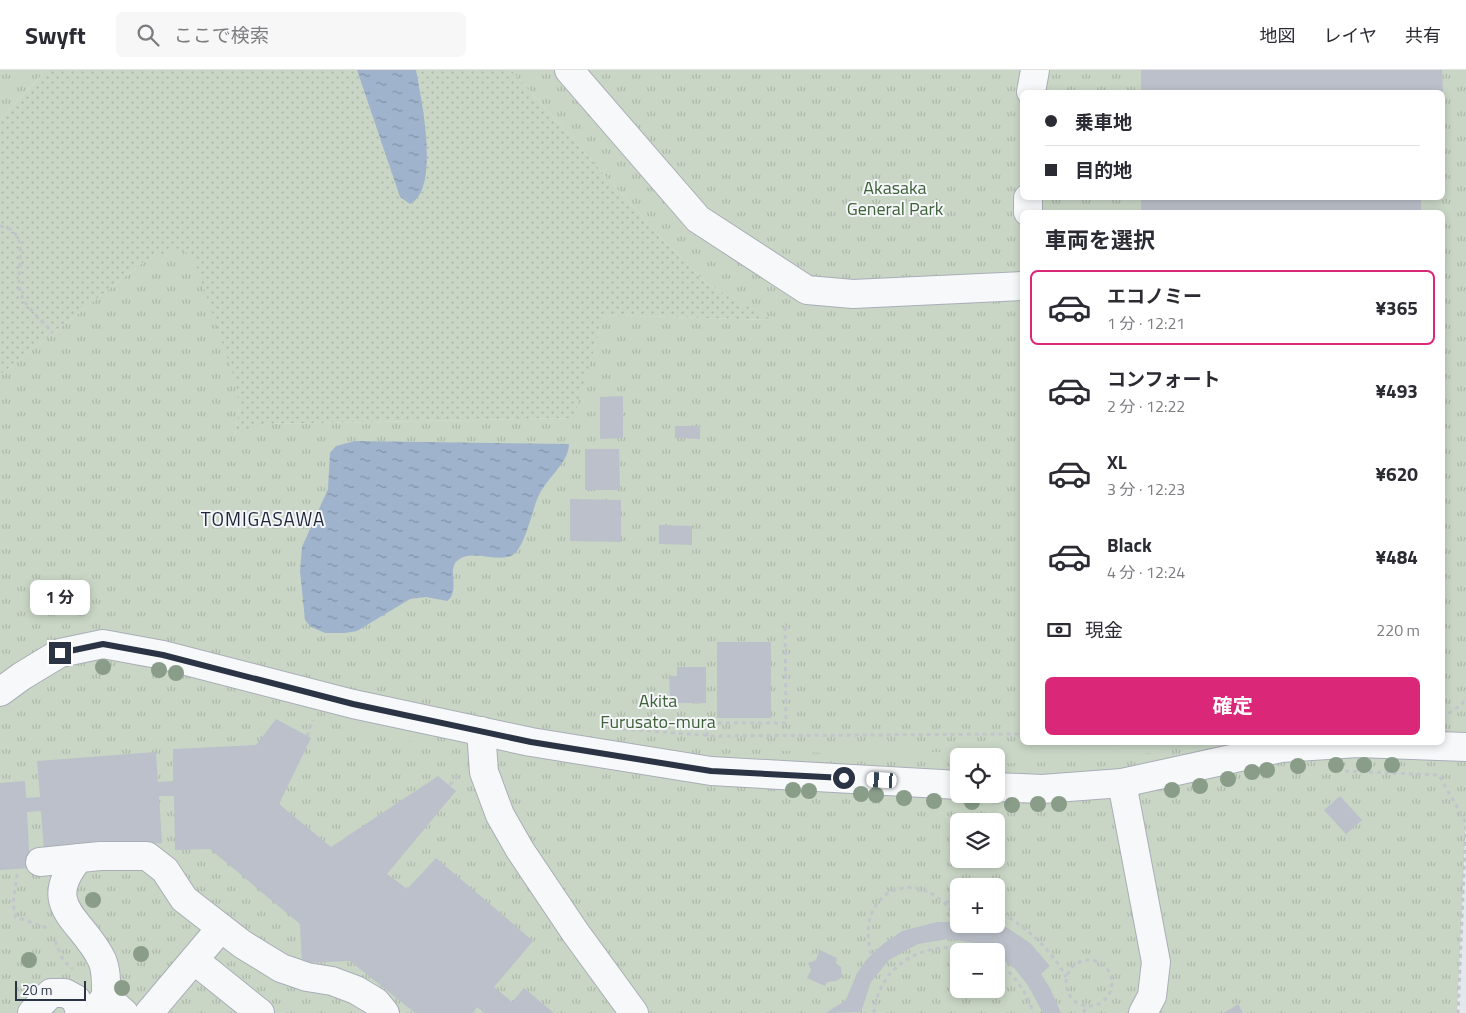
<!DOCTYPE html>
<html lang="ja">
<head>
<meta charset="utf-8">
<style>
	body { margin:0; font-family:"Titillium Web","Noto Sans JP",sans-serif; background:#f7f7f7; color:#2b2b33; height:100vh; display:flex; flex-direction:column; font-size:19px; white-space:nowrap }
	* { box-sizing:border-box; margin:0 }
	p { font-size:16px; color:#7c7c81 }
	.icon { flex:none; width:28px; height:28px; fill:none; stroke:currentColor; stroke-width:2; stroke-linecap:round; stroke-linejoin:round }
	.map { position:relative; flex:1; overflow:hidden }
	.sheet { position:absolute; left:1020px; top:140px; width:425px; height:535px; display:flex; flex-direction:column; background:#fff; border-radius:8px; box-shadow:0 2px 8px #0003 }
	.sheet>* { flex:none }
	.hud { position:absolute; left:1020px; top:20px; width:425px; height:110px; border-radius:8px; box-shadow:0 2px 8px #0003; display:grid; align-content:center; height:110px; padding:0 25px; background:#fff }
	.fabs { position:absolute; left:950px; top:678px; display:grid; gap:10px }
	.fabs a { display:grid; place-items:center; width:55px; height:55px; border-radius:8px; background:#fff; box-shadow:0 2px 8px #0003; font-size:25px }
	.scale { position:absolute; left:15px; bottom:12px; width:71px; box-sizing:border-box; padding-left:5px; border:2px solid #2b3445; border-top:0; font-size:14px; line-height:18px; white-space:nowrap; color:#2b3445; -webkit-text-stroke:4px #f4f6f9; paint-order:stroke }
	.end { position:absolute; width:22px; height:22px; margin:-11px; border:6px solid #2b3445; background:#fff; box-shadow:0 0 0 2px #fff }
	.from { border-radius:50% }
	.bubble { position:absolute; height:35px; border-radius:8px; background:#fff; box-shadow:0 2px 8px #0003; font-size:16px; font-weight:700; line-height:35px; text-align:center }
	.car { position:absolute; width:15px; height:30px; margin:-15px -8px; border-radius:6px; box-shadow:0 0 4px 1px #0007; background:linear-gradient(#fff 24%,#345 0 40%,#fff 0 76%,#345 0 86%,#fff 0) }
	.hud b { display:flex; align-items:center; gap:18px; height:48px; font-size:19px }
	.hud b+b { border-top:1px solid #e1e1e2 }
	.hud i { width:12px; height:12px; background:#2b2b33 }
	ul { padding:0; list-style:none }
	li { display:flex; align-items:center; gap:15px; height:75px; margin:0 10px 8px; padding:0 15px; border:2px solid transparent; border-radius:8px }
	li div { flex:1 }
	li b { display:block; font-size:19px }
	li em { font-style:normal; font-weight:700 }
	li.selected { border-color:#db2777 }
	li>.icon { width:45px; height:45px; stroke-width:1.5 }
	h2 { padding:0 25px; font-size:22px; line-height:60px }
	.pay { display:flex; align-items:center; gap:12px; height:55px; padding:0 25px; font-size:19px }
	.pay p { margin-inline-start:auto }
	.button { display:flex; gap:10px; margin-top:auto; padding:10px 25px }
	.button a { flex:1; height:58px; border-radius:8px; background:#db2777; color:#fff; font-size:20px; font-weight:700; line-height:58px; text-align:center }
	header { display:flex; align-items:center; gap:30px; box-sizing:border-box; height:70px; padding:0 25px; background:#fff; border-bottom:1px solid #e1e1e2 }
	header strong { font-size:24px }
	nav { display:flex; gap:28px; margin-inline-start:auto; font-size:18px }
	.search { width:350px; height:45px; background:#f7f7f7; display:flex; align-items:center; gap:12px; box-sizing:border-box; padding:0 18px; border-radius:8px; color:#7c7c81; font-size:19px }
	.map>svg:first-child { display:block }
	.grass { fill:url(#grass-dots) }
	.park { fill:url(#park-tufts); fill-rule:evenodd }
	.garden { fill:#c9d6c5 }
	.water { fill:url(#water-ripples) }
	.building { fill:#bbc0ca }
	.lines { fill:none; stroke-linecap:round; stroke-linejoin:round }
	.minor-casing { stroke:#a9aeb7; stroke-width:30 }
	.path { stroke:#c2c5cb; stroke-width:3; stroke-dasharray:4 4; stroke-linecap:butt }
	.minor { stroke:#f7f8fa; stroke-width:28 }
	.tree { fill:#899d89 }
	.route { stroke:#2b3445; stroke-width:6 }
	.labels { text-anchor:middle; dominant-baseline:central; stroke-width:4; stroke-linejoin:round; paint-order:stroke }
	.park-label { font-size:18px; fill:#3f6138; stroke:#f4f6f9 }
	.neighbourhood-label { font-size:19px; letter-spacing:1px; fill:#1d2536; stroke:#f4f6f9 }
</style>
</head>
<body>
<header>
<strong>Swyft</strong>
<div class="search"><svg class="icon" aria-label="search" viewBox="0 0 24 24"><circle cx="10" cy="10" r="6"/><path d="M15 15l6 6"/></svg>ここで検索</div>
<nav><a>地図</a><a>レイヤ</a><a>共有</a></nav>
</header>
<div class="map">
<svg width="1466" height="943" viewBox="0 0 1466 943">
	<defs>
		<pattern id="grass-dots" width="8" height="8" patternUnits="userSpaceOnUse" patternTransform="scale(1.25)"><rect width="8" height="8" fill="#c9d6c5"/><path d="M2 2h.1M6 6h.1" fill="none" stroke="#adb8ab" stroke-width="1.8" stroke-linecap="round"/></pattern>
		<pattern id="park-tufts" width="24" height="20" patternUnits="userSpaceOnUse" patternTransform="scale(1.25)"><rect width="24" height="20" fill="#c9d6c5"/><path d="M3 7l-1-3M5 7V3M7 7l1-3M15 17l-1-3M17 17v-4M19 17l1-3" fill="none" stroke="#adb8ab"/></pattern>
		<pattern id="water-ripples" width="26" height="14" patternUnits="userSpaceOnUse" patternTransform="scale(1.25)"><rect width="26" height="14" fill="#9fb4cc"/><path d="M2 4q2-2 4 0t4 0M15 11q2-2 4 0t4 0" fill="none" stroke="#8293a7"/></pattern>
	</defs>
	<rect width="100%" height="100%" fill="#e4e7ec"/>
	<path class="grass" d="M 46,0 L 511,0 L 662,169 L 707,214 L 773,250 L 604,245 L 575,348 L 266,354 L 235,365 L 239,337 L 145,191 L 0,305 L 0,50 Z"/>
	<g class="park">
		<path d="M 0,0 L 46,0 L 0,50 Z"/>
		<path d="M 511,0 L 1466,0 L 1466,746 L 1457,943 L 0,943 L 0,305 L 145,191 L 182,178 L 195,192 L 236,313 L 239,337 L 235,364 L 266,354 L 574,348 L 604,245 L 772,250 L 707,214 L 662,169 ZM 1022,22 L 1442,22 L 1442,128 L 1022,128 ZM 1022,142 L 1442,142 L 1442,672 L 1022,672 ZM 959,686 L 996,686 L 996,724 L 959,724 ZM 959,751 L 996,751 L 996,789 L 959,789 ZM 959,816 L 996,816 L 996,854 L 959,854 ZM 959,881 L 996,881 L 996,919 L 959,919 Z"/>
	</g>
	<g class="garden">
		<path d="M 363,648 L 432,664 L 429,676 L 360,659 Z"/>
		<path d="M 1199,674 C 1132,688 1065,693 996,693 L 996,686 L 959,686 L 959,691 L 719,677 L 923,676 L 930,682 L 1011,684 L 1032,676 Z"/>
	</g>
	<g class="water">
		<path d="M 357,0 L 416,0 C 421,27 441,120 410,134 L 400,127 Z"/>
		<path d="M 355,371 L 569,374 C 569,392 547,408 539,425 C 532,439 525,480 511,486 C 496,492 472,479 458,490 C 446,499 461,521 447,531 L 426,527 L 410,529 L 357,561 L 345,563 L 325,563 L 311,557 L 305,550 L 300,501 L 302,477 L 328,419 L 330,383 L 336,376 Z"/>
	</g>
	<g class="building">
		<path d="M 1141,0 L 1442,0 L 1443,22 L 1141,22 Z"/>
		<rect x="1141" y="128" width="280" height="14"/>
		<path d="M 623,326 L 623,368 L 600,369 L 600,327 Z"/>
		<path d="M 675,356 L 700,356 L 700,369 L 675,368 Z"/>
		<path d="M 585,379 L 619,379 L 620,420 L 585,420 Z"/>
		<path d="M 570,429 L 621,430 L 621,472 L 570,471 Z"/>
		<path d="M 659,455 L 692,456 L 692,475 L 659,474 Z"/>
		<rect x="717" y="572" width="54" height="76"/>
		<path d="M 677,597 L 706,597 L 706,633 L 676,633 L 676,626 L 670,626 L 669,606 L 677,606 Z"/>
		<path d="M 276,649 L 311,668 L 279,734 L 331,777 L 438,706 L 456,721 L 387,804 L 407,819 L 436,788 L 533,871 L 494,917 L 512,932 L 524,918 L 554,943 L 484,943 L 477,937 L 473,943 L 415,943 L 350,891 L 302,893 L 300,854 L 210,779 L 175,780 L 174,726 L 159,726 L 162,773 L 44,781 L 41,741 L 27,742 L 30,798 L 0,800 L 0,713 L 25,711 L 26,728 L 40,727 L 37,691 L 156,682 L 158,712 L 173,711 L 173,679 L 256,675 Z"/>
		<path d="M 1340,726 L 1362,750 L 1346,764 L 1324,740 Z"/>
		<path d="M 996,850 L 1030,873 L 1050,896 L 1041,904 L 1050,918 L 1061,943 L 1043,943 L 1027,914 L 1015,899 L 996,884 L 996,881 L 975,873 L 948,869 L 918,874 L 889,890 L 871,912 L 861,942 L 826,943 L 846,930 L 857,903 L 867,889 L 883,874 L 902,861 L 937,852 L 959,852 L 959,854 L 980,856 L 981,854 L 996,854 Z"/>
		<path d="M 820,880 L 837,888 L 836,893 L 841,897 L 842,907 L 836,911 L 827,912 L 825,916 L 807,908 L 811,900 L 808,893 L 816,890 Z"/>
		<path d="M 1238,934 L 1243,943 L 1224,943 Z"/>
	</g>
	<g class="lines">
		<defs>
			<g id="minor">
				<path d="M 569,0 L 698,149 L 807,220 L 853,224 L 1022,216"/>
				<path d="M 1031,22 L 1035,0"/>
				<path d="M 1028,142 L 1028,128"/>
				<path d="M 0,622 L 22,606 L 60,583 L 103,574 L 163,585 L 353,634 L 531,672 L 711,701 L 959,715"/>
				<path d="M 481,661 L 484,702 L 500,745 L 520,780 L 575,862 L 634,943"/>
				<path d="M 1122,713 L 1156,892 L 1152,926 L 1143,943"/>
				<path d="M 996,717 L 1042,719 L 1122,713 L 1281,678 L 1358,673 L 1466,677"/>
				<path d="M 79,788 C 38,837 83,849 102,890 C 107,901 106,916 106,927 L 92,943"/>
				<path d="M 40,792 L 100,786 L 147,786 L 165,800 L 184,829 L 242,874 L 281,898 L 307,907 L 332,911 L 356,920 L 376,932 L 385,943"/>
				<path d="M 194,890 L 260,943"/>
				<path d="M 106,927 L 124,943"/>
				<path d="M 32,943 L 51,923 L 65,923 L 76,929 L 80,943"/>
				<path d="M 149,943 L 220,859"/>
			</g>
		</defs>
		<use href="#minor" class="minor-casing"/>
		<g class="path">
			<path d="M 0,156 C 36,162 11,204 22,227 C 29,240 44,252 53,263"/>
			<path d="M 1442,648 L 1462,634 L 1466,627"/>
			<path d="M 606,653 L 615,658"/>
			<path d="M 623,659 L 715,666 L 1022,664"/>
			<path d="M 307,666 L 313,650"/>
			<path d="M 707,666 L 707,653 L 786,653 L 785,552"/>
			<path d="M 1345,701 L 1439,705 L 1466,753 L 1458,943"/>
			<path d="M 450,715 L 459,705"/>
			<path d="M 17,804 L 13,834 L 16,847 L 47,858"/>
			<path d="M 945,832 L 959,832"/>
			<path d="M 996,839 C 1025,857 1050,877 1066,907"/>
			<path d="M 55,871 L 63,890 L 73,899"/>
			<path d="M 871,884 C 853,814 927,793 958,852"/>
			<circle cx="1089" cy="913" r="23"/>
			<path d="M 996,892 C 1012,901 1029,925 1033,943"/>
			<path d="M 874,943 C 879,893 928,868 974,881"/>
			<path d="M 1084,943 L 1086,935"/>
		</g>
		<use href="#minor" class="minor"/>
	</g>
	<g class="tree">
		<circle cx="103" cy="597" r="8"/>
		<circle cx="159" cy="600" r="8"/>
		<circle cx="176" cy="603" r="8"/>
		<circle cx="1336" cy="695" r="8"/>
		<circle cx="1364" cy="695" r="8"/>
		<circle cx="1392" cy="695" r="8"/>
		<circle cx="1298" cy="696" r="8"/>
		<circle cx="1267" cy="700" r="8"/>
		<circle cx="1252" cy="702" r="8"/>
		<circle cx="1228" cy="709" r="8"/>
		<circle cx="1200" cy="716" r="8"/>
		<circle cx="793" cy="720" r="8"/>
		<circle cx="1172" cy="720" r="8"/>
		<circle cx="809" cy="721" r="8"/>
		<circle cx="861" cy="724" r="8"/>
		<circle cx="876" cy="725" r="8"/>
		<circle cx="904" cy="728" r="8"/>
		<circle cx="934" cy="731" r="8"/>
		<circle cx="972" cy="732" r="8"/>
		<circle cx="1038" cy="734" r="8"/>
		<circle cx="1059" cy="734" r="8"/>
		<circle cx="1012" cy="735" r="8"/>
		<circle cx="93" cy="830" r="8"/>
		<circle cx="141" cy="884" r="8"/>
		<circle cx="29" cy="890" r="8"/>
		<circle cx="122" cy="918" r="8"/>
	</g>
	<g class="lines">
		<path class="route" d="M 60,583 L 103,574 L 163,585 L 353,634 L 531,672 L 711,701 L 844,708"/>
	</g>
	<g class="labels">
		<g class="park-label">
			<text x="895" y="117">Akasaka<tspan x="895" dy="21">General Park</tspan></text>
			<text x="658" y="630">Akita<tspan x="658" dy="21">Furusato-mura</tspan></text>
		</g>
		<g class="neighbourhood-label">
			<text x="263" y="448">TOMIGASAWA</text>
		</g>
	</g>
</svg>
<div class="fabs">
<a><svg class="icon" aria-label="locate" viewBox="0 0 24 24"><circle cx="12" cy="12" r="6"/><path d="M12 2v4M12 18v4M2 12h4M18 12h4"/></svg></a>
<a><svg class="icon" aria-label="layers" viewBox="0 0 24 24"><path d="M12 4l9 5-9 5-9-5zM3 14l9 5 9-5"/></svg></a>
<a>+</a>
<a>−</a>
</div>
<div class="scale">20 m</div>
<i class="end from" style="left:844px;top:708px"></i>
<i class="end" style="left:60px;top:583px"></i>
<div class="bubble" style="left:30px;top:510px;width:60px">1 分</div>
<i class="car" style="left:882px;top:710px;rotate:273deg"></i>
<div class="hud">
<b><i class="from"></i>乗車地</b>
<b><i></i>目的地</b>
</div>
<section class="sheet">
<h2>車両を選択</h2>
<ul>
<li class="selected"><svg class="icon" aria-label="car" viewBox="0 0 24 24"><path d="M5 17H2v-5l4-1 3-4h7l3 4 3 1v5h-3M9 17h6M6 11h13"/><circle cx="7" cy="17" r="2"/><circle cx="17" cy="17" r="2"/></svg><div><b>エコノミー</b><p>1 分 · 12:21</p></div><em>¥365</em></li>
<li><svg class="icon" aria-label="car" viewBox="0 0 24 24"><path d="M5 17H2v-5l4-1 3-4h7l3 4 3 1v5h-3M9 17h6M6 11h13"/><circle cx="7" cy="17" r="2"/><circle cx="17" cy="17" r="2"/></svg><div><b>コンフォート</b><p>2 分 · 12:22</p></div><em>¥493</em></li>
<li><svg class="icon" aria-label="car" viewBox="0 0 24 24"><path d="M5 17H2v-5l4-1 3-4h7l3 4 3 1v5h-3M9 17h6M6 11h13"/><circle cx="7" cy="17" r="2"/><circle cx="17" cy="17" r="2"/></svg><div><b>XL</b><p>3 分 · 12:23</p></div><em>¥620</em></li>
<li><svg class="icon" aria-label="car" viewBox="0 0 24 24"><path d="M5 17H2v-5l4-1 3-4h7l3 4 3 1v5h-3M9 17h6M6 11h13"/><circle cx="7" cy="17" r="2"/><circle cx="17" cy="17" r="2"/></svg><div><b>Black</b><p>4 分 · 12:24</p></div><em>¥484</em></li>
</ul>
<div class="pay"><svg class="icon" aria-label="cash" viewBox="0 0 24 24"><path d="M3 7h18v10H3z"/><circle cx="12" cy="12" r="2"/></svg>現金<p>220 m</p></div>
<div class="button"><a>確定</a></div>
</section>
</div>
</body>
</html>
